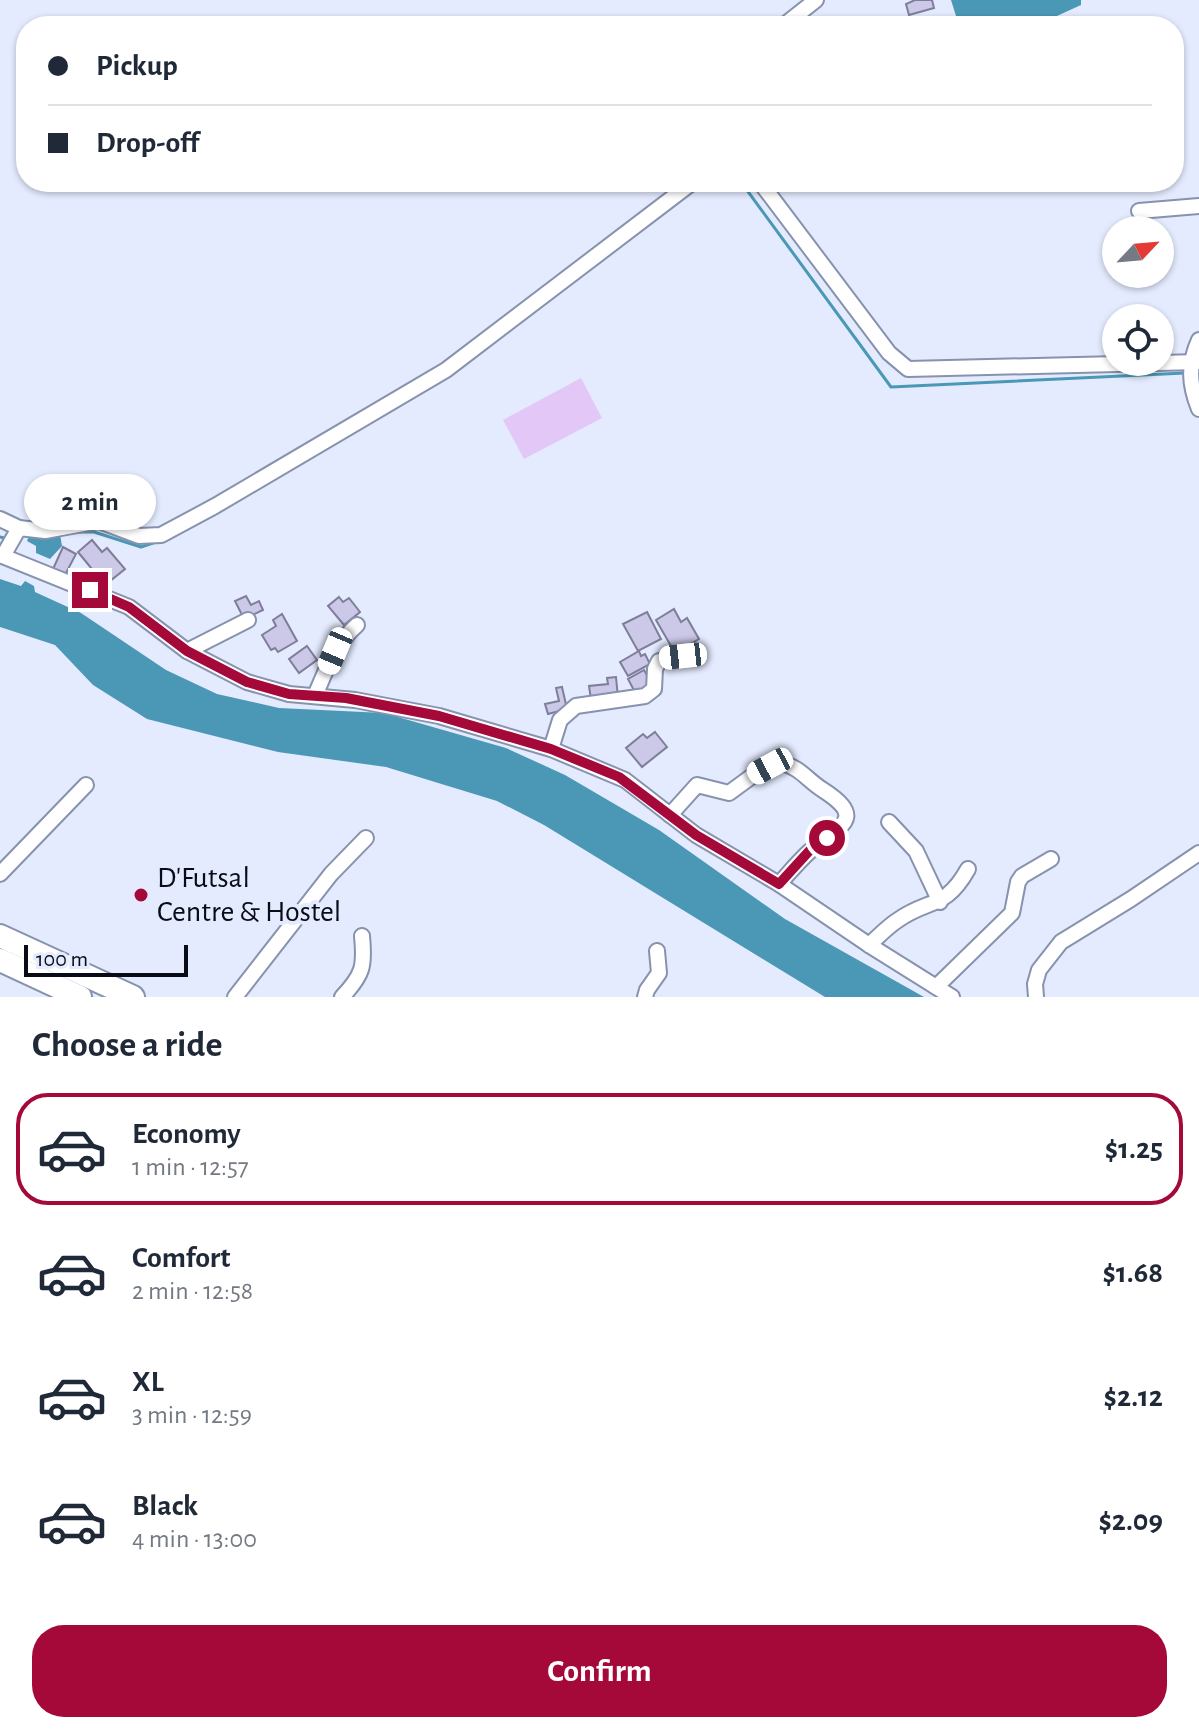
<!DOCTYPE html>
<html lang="en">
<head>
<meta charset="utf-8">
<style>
	body { margin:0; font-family:"Alegreya Sans",sans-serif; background:#f6f6f7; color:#1f2937; height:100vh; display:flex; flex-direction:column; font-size:30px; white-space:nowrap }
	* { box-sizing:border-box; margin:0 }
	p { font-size:26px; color:#747a83 }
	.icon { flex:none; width:44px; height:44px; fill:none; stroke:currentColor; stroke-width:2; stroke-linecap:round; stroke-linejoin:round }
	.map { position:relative; height:997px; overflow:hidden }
	.side { display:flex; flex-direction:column; background:#fff; flex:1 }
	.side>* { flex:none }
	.guide { position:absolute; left:16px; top:16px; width:1168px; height:176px; border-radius:32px; box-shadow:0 2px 6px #0004; display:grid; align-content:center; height:176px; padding:0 32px; background:#fff }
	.needle { width:52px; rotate:64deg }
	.fabs { position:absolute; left:1102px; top:216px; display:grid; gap:16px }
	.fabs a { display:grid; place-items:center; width:72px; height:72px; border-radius:50%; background:#fff; box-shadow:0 2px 6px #0004; font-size:40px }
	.scale { position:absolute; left:24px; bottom:20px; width:164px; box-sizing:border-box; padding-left:8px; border:4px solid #090c16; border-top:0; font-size:22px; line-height:28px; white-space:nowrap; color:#090c16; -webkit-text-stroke:6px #e4ebfe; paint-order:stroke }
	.end { position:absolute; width:36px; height:36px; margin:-18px; border:10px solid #a40939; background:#fff; box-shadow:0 0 0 4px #fff }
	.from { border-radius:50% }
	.bubble { position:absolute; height:56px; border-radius:28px; background:#fff; box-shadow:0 2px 6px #0004; font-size:26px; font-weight:700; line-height:56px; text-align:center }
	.car { position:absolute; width:24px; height:48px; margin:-24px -12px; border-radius:10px; box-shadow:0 0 6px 2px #0007; background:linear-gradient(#fff 24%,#345 0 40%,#fff 0 76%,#345 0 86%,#fff 0) }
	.guide b { display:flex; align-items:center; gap:28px; height:76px; font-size:30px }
	.guide b+b { border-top:2px solid #e0e1e3 }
	.guide i { width:20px; height:20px; background:#1f2937 }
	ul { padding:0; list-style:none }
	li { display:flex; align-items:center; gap:24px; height:112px; margin:0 16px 12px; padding:0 16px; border:4px solid transparent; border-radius:32px }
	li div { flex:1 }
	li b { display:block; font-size:30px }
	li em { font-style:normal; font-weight:700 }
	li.on { border-color:#a40939 }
	li>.icon { width:72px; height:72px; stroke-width:1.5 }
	h2 { padding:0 32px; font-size:36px; line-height:96px }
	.button { display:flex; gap:16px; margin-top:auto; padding:16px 32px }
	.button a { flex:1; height:92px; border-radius:32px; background:#a40939; color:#fff; font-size:32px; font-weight:700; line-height:92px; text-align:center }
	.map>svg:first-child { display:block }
	.green { fill:#e2c7f7 }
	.water { fill:#4b98b6 }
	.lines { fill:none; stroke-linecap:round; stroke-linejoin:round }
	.stream { stroke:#4b98b6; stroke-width:3 }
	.building { fill:#cbc8e8; stroke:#7f7d9a; stroke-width:2 }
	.minor-casing { stroke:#8792ae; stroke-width:18 }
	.trunk-casing { stroke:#8792ae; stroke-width:26 }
	.minor { stroke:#fff; stroke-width:14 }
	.trunk { stroke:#fff; stroke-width:22 }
	.route { stroke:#a40939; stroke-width:10 }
	.poi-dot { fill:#a40939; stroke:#e4ebfe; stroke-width:3 }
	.labels { text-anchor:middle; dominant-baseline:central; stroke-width:8; stroke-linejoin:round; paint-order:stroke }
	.poi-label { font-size:30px; fill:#090c16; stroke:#e4ebfe; text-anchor:start }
</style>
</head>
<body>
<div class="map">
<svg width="1199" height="997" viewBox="0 0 1199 997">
	<rect width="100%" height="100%" fill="#e4ebfe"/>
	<path class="green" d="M 581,378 L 602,418 L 524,459 L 503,420 Z"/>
	<g class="water">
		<path d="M 951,0 L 1081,0 L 1081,5 L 1035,26 L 928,26 L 956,16 Z"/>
		<path d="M 60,534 L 62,546 L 50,559 L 36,553 L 36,546 L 27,541 L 29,536 Z"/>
		<path d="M 0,579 L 21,586 L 25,581 L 34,586 L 35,592 L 81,613 L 166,670 L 217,694 L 279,708 L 384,713 L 506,748 L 565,775 L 659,830 L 785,919 L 924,997 L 825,997 L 544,825 L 497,801 L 386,767 L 278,752 L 147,719 L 93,685 L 55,645 L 0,627 Z"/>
	</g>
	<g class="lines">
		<g class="stream">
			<path d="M 741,182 L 891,387 L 1185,373"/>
			<path d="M 77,532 L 94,532 L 141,547 L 159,541"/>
			<path d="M 0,537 L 4,538"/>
		</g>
	</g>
	<g class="building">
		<path d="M 915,0 L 932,0 L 934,8 L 909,15 L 906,4 Z"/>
		<path d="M 92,540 L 102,552 L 107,548 L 125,569 L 105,585 L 78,552 Z"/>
		<path d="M 63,547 L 76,554 L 65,575 L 53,569 Z"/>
		<path d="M 246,596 L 251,605 L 259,601 L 263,610 L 244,619 L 235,601 Z"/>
		<path d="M 339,597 L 343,602 L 349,598 L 360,612 L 344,625 L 328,606 Z"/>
		<path d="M 674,609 L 681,622 L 687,618 L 699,639 L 675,653 L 656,620 Z"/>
		<path d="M 647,612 L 661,639 L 638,651 L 623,624 Z"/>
		<path d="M 282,614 L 297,641 L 278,652 L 275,648 L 271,650 L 262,635 L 276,626 L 273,620 Z"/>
		<path d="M 307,646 L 317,660 L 299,673 L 289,659 Z"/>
		<path d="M 639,651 L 641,656 L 645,654 L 650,664 L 628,676 L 620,662 Z"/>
		<path d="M 644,670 L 653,686 L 637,696 L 628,679 Z"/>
		<path d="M 616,677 L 618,698 L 591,700 L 589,686 L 608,684 L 607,678 Z"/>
		<path d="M 562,687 L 567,709 L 548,714 L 545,704 L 559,701 L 556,688 Z"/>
		<path d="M 655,732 L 667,747 L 642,767 L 626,748 L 643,734 L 647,738 Z"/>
	</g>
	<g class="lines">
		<defs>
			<g id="minor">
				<path d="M 783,26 L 816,0"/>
				<path d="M 760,182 L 889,353 L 908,369 L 1199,362"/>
				<path d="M 1139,211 L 1199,206"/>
				<path d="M 1199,340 C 1188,364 1189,385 1199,409"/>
				<path d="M 0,519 L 19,528"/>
				<path d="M 0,555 L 129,607 L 187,651 L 247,682 L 289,694 L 355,700 L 439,716 L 551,749 L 625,780 L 696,835 L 779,884 L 869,945 L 952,997"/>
				<path d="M 3,556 L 19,528 L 45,531 L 99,521 L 139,536 L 161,535 L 215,506 L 446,370 L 693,182"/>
				<path d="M 187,651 L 248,620"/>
				<path d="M 315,696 C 326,670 335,644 357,625"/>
				<path d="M 551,749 L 560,720 L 576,706 L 645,696 L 654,689 L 655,669 L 659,661 L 683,656"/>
				<path d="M 670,815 L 697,785 L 729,793 L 755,774 L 781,763 C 800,767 807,780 823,790 C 871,821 834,827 810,851 C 799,861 789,873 779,884"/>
				<path d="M 889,822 L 916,851 L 940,902"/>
				<path d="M 0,874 L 86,785"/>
				<path d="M 869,945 C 878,937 887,927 898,920 C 929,898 945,910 968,869"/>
				<path d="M 936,987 L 1012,913 L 1018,882 L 1022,876 L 1051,859"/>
				<path d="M 235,997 L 331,874 L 366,838"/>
				<path d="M 342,997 C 363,975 365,966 362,936"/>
				<path d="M 645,997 L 647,990 L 659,973 L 657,951"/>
				<path d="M 1036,997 L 1035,984 L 1039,970 L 1061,942 L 1131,899 L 1199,853"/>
			</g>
			<g id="trunk">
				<path d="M 0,936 L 133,997"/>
				<path d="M 0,960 L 80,997"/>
			</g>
		</defs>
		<use href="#minor" class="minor-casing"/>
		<use href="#trunk" class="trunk-casing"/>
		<use href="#minor" class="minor"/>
		<use href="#trunk" class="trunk"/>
	</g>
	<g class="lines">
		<path class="route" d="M 90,590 L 129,607 L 187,651 L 247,682 L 289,694 L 346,698 L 439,716 L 551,749 L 619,777 L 696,835 L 779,884 L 811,849 L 827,838"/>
	</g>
	<circle class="poi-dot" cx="141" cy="895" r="8"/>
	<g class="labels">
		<g class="poi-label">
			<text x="157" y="878">D'Futsal<tspan x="157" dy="34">Centre &amp; Hostel</tspan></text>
		</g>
	</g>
</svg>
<div class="fabs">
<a><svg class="needle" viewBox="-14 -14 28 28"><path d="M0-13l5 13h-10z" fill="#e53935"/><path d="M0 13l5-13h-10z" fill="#747a83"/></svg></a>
<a><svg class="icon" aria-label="locate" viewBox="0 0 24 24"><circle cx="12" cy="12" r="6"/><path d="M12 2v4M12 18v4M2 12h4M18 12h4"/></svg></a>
</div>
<div class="scale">100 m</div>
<i class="end from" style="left:827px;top:838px"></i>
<i class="end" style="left:90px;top:590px"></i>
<div class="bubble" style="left:24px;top:474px;width:132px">2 min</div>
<i class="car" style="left:335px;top:651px;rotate:203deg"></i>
<i class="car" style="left:683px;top:656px;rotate:264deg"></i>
<i class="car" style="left:770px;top:766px;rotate:242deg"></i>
<div class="guide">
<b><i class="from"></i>Pickup</b>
<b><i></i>Drop-off</b>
</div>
</div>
<section class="side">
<h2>Choose a ride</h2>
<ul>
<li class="on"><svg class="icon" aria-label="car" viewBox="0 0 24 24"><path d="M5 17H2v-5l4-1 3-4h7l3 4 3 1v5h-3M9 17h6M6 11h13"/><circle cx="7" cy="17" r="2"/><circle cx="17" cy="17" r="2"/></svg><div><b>Economy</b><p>1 min · 12:57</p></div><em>$1.25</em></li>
<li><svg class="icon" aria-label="car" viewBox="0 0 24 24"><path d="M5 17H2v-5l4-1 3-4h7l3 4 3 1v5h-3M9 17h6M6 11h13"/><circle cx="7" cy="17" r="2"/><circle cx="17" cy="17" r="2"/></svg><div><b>Comfort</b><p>2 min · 12:58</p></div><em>$1.68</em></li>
<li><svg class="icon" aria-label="car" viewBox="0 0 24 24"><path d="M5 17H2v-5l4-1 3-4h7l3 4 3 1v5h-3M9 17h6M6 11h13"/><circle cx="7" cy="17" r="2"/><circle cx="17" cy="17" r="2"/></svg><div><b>XL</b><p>3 min · 12:59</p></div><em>$2.12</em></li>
<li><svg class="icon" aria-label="car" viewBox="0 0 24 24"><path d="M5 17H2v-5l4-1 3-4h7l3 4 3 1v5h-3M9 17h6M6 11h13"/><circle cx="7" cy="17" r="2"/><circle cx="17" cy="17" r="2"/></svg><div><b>Black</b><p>4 min · 13:00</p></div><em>$2.09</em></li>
</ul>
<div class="button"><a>Confirm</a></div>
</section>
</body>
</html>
